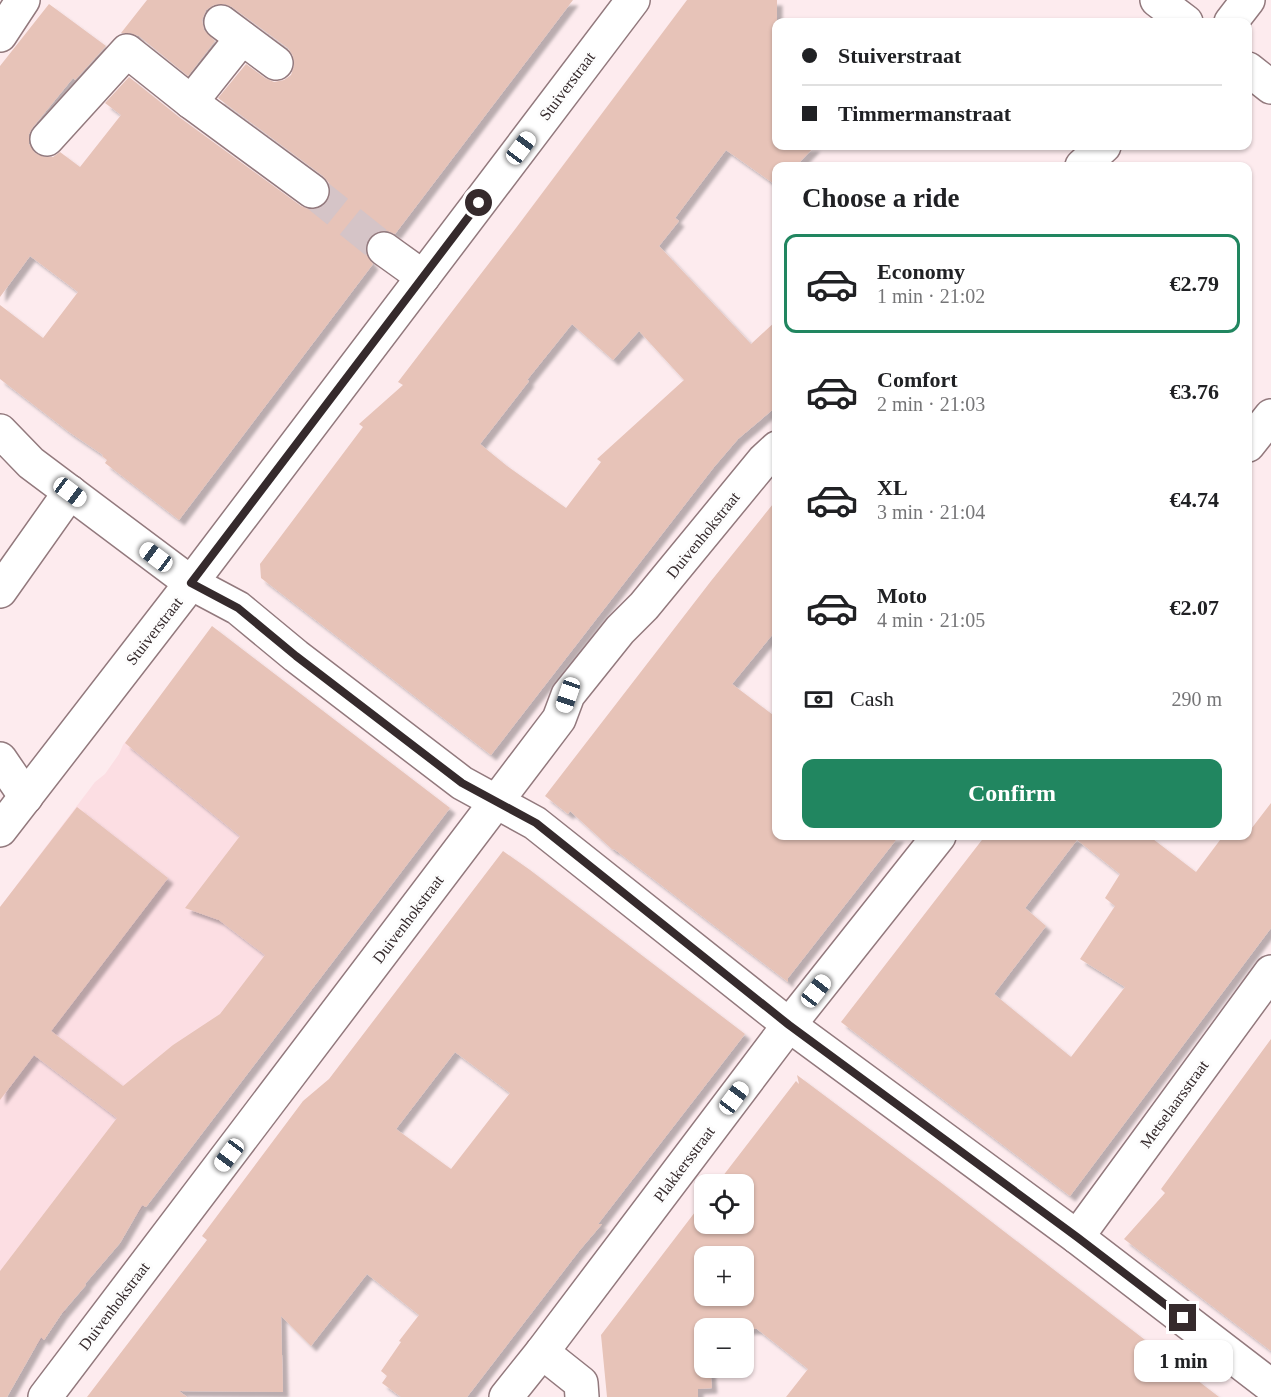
<!DOCTYPE html>
<html lang="en">
<head>
<meta charset="utf-8">
<style>
	body { margin:0; font-family:Georgia,serif; background:#f6f6f6; color:#202124; height:100vh; display:flex; flex-direction:column; font-size:22px; white-space:nowrap }
	* { box-sizing:border-box; margin:0 }
	p { font-size:20px; color:#757577 }
	.icon { flex:none; width:33px; height:33px; fill:none; stroke:currentColor; stroke-width:2; stroke-linecap:round; stroke-linejoin:round }
	.map { position:relative; flex:1; overflow:hidden }
	.panel { position:absolute; left:772px; top:162px; width:480px; height:678px; display:flex; flex-direction:column; background:#fff; border-radius:12px; box-shadow:0 2px 4px #0004 }
	.panel>* { flex:none }
	.hud { position:absolute; left:772px; top:18px; width:480px; height:132px; border-radius:12px; box-shadow:0 2px 4px #0004; display:grid; align-content:center; height:132px; padding:0 30px; background:#fff }
	.fabs { position:absolute; left:694px; top:1174px; display:grid; gap:12px }
	.fabs a { display:grid; place-items:center; width:60px; height:60px; border-radius:12px; background:#fff; box-shadow:0 2px 4px #0004; font-size:30px }
	.end { position:absolute; width:27px; height:27px; margin:-14px; border:8px solid #352a2c; background:#fff; box-shadow:0 0 0 3px #fff }
	.from { border-radius:50% }
	.bubble { position:absolute; height:42px; border-radius:12px; background:#fff; box-shadow:0 2px 4px #0004; font-size:20px; font-weight:700; line-height:42px; text-align:center }
	.car { position:absolute; width:18px; height:36px; margin:-18px -9px; border-radius:8px; box-shadow:0 0 4px 2px #0007; background:linear-gradient(#fff 24%,#345 0 40%,#fff 0 76%,#345 0 86%,#fff 0) }
	.hud b { display:flex; align-items:center; gap:21px; height:57px; font-size:22px }
	.hud b+b { border-top:2px solid #e0e0e0 }
	.hud i { width:15px; height:15px; background:#202124 }
	ul { padding:0; list-style:none }
	li { display:flex; align-items:center; gap:18px; height:99px; margin:0 12px 9px; padding:0 18px; border:3px solid transparent; border-radius:12px }
	li div { flex:1 }
	li b { display:block; font-size:22px }
	li em { font-style:normal; font-weight:700 }
	li.on { border-color:#218660 }
	li>.icon { width:54px; height:54px; stroke-width:1.5 }
	h2 { padding:0 30px; font-size:27px; line-height:72px }
	.pay { display:flex; align-items:center; gap:15px; height:66px; padding:0 30px; font-size:22px }
	.pay p { margin-inline-start:auto }
	.action { display:flex; gap:12px; margin-top:auto; padding:12px 30px }
	.action a { flex:1; height:69px; border-radius:12px; background:#218660; color:#fff; font-size:24px; font-weight:700; line-height:69px; text-align:center }
	.map>svg:first-child { display:block }
	.built { fill:#fcdee3 }
	.building { fill:#e7c3b8; fill-rule:evenodd; filter:url(#shadow) }
	.lines { fill:none; stroke-linecap:round; stroke-linejoin:round }
	.minor-tunnel { stroke:#d5c4c7; stroke-width:33; stroke-dasharray:33 16; stroke-linecap:butt }
	.minor-casing { stroke:#92797d; stroke-width:36 }
	.minor { stroke:#fff; stroke-width:33 }
	.route { stroke:#352a2c; stroke-width:8 }
	.labels { text-anchor:middle; dominant-baseline:central; stroke-width:6; stroke-linejoin:round; paint-order:stroke }
	.street-label { font-size:16px; fill:#352a2c; stroke:#fdfdfd }
</style>
</head>
<body>
<div class="map">
<svg width="1271" height="1397" viewBox="0 0 1271 1397">
	<defs>
		<filter id="shadow"><feDropShadow dx="5.5" dy="5.5" stdDeviation="1.5" flood-color="#0004"/></filter>
	</defs>
	<rect width="100%" height="100%" fill="#fdebee"/>
	<path class="built" d="M 146,715 L 306,879 L 146,1207 L 144,1206 L 84,1284 L 86,1285 L 85,1287 L 83,1286 L 64,1310 L 66,1312 L 64,1313 L 62,1312 L 44,1337 L 45,1338 L 44,1340 L 42,1339 L 0,1394 L 0,907 L 95,782 L 105,774 L 119,754 L 123,745 Z"/>
	<g class="building">
		<path d="M 147,0 L 573,0 L 395,234 L 385,230 L 376,232 L 369,238 L 365,248 L 367,256 L 373,264 L 179,520 L 105,463 L 107,460 L 102,456 L 103,455 L 69,432 L 0,379 L 0,305 L 43,338 L 78,292 L 30,256 L 0,297 L 0,66 L 49,4 L 106,46 L 75,80 L 73,78 L 33,127 L 29,134 L 29,144 L 35,153 L 44,157 L 53,157 L 60,152 L 80,167 L 121,115 L 105,103 L 129,77 L 179,117 L 301,206 L 311,210 L 320,208 L 327,202 L 331,192 L 329,183 L 323,176 L 218,98 L 246,64 L 265,78 L 274,82 L 284,80 L 291,75 L 294,66 L 293,56 L 288,48 L 232,7 L 224,4 L 214,5 L 206,10 L 202,20 L 204,30 L 215,41 L 188,76 L 139,36 L 130,33 L 121,33 Z"/>
		<path d="M 687,0 L 777,0 L 777,146 L 815,146 L 796,166 L 777,166 L 777,186 L 726,150 L 675,218 L 679,221 L 659,246 L 751,344 L 777,320 L 777,406 L 738,439 L 714,467 L 491,755 L 261,578 L 260,564 L 363,427 L 359,424 L 403,385 L 398,382 L 516,228 ZM 572,324 L 613,360 L 639,331 L 684,380 L 597,459 L 601,462 L 566,508 L 507,466 L 480,444 L 529,381 L 527,380 Z"/>
		<path d="M 777,499 L 777,629 L 732,684 L 777,718 L 777,836 L 899,836 L 788,978 L 788,982 L 614,849 L 613,850 L 570,811 L 568,814 L 545,796 L 711,581 Z"/>
		<path d="M 212,626 L 450,808 L 146,1207 L 142,1205 L 120,1243 L 85,1284 L 86,1285 L 62,1313 L 44,1340 L 41,1337 L 7,1397 L 0,1397 L 0,1271 L 117,1118 L 34,1055 L 0,1100 L 0,907 L 77,807 L 168,878 L 51,1031 L 123,1086 L 173,1045 L 220,1014 L 265,955 L 219,920 L 185,908 L 240,836 L 125,743 Z"/>
		<path d="M 1271,803 L 1271,928 L 1070,1196 L 841,1022 L 985,836 L 1149,836 L 1196,872 L 1223,836 L 1248,836 L 1248,833 ZM 1077,840 L 1120,874 L 1105,898 L 1115,906 L 1080,959 L 1125,987 L 1071,1057 L 994,994 L 1046,926 L 1025,908 Z"/>
		<path d="M 503,851 L 530,870 L 745,1034 L 598,1224 L 602,1224 L 579,1251 L 467,1397 L 401,1397 L 382,1383 L 387,1376 L 381,1371 L 401,1342 L 399,1341 L 419,1315 L 367,1274 L 311,1346 L 281,1316 L 283,1392 L 179,1391 L 187,1397 L 87,1397 L 207,1240 L 202,1236 L 303,1101 L 329,1079 ZM 455,1052 L 510,1093 L 451,1169 L 396,1129 Z"/>
		<path d="M 1271,1039 L 1271,1351 L 1124,1239 L 1165,1193 L 1161,1189 Z"/>
		<path d="M 797,1075 L 940,1182 L 1219,1397 L 786,1397 L 808,1369 L 757,1329 L 705,1329 L 705,1368 L 710,1368 L 712,1388 L 698,1389 L 698,1397 L 607,1397 L 601,1335 L 705,1199 L 705,1224 L 744,1224 L 744,1185 L 716,1185 L 796,1081 L 799,1084 ZM 705,1257 L 744,1257 L 744,1296 L 705,1296 Z"/>
	</g>
	<g class="lines">
		<path class="minor-tunnel" d="M 312,191 L 384,249"/>
		<defs>
			<g id="minor">
				<path d="M 1157,0 L 1186,22"/>
				<path d="M 221,22 L 276,63"/>
				<path d="M 1231,22 L 1248,0"/>
				<path d="M 0,35 L 23,0"/>
				<path d="M 1248,69 L 1271,87"/>
				<path d="M 191,102 L 242,38"/>
				<path d="M 47,139 L 127,51 L 191,102 L 312,191"/>
				<path d="M 1082,166 L 1104,146"/>
				<path d="M 384,249 L 423,277"/>
				<path d="M 0,431 L 31,463 L 191,583 L 238,608 L 296,656 L 462,783 L 535,823 L 789,1025 L 1077,1237 L 1271,1386"/>
				<path d="M 1248,445 L 1271,416"/>
				<path d="M 0,591 L 70,492"/>
				<path d="M 0,759 L 26,797"/>
				<path d="M 0,830 L 191,583 L 633,0"/>
				<path d="M 1077,1237 L 1271,972"/>
				<path d="M 542,1352 L 581,1383 L 582,1397"/>
				<path d="M 45,1397 L 559,719 L 568,695 L 620,630 L 644,606 L 764,460 L 777,448"/>
				<path d="M 506,1397 L 542,1352 L 789,1025 L 939,836"/>
			</g>
		</defs>
		<use href="#minor" class="minor-casing"/>
		<use href="#minor" class="minor"/>
	</g>
	<g class="lines">
		<path class="route" d="M 479,203 L 191,583 L 238,608 L 296,656 L 462,783 L 536,823 L 789,1025 L 1077,1237 L 1183,1318"/>
	</g>
	<g class="labels">
		<g class="street-label">
			<text transform="translate(567 86) rotate(-53)">Stuiverstraat</text>
			<text transform="translate(703 535) rotate(-51)">Duivenhokstraat</text>
			<text transform="translate(154 631) rotate(-52)">Stuiverstraat</text>
			<text transform="translate(408 919) rotate(-53)">Duivenhokstraat</text>
			<text transform="translate(1174 1104) rotate(-54)">Metselaarsstraat</text>
			<text transform="translate(684 1164) rotate(-53)">Plakkersstraat</text>
			<text transform="translate(114 1306) rotate(-53)">Duivenhokstraat</text>
		</g>
	</g>
</svg>
<div class="fabs">
<a><svg class="icon" aria-label="locate" viewBox="0 0 24 24"><circle cx="12" cy="12" r="6"/><path d="M12 2v4M12 18v4M2 12h4M18 12h4"/></svg></a>
<a>+</a>
<a>−</a>
</div>
<i class="end from" style="left:479px;top:203px"></i>
<i class="end" style="left:1183px;top:1318px"></i>
<div class="bubble" style="left:1134px;top:1340px;width:99px">1 min</div>
<i class="car" style="left:521px;top:148px;rotate:37deg"></i>
<i class="car" style="left:70px;top:492px;rotate:127deg"></i>
<i class="car" style="left:156px;top:557px;rotate:307deg"></i>
<i class="car" style="left:568px;top:695px;rotate:199deg"></i>
<i class="car" style="left:816px;top:991px;rotate:38deg"></i>
<i class="car" style="left:734px;top:1098px;rotate:37deg"></i>
<i class="car" style="left:229px;top:1155px;rotate:217deg"></i>
<div class="hud">
<b><i class="from"></i>Stuiverstraat</b>
<b><i></i>Timmermanstraat</b>
</div>
<section class="panel">
<h2>Choose a ride</h2>
<ul>
<li class="on"><svg class="icon" aria-label="car" viewBox="0 0 24 24"><path d="M5 17H2v-5l4-1 3-4h7l3 4 3 1v5h-3M9 17h6M6 11h13"/><circle cx="7" cy="17" r="2"/><circle cx="17" cy="17" r="2"/></svg><div><b>Economy</b><p>1 min · 21:02</p></div><em>€2.79</em></li>
<li><svg class="icon" aria-label="car" viewBox="0 0 24 24"><path d="M5 17H2v-5l4-1 3-4h7l3 4 3 1v5h-3M9 17h6M6 11h13"/><circle cx="7" cy="17" r="2"/><circle cx="17" cy="17" r="2"/></svg><div><b>Comfort</b><p>2 min · 21:03</p></div><em>€3.76</em></li>
<li><svg class="icon" aria-label="car" viewBox="0 0 24 24"><path d="M5 17H2v-5l4-1 3-4h7l3 4 3 1v5h-3M9 17h6M6 11h13"/><circle cx="7" cy="17" r="2"/><circle cx="17" cy="17" r="2"/></svg><div><b>XL</b><p>3 min · 21:04</p></div><em>€4.74</em></li>
<li><svg class="icon" aria-label="car" viewBox="0 0 24 24"><path d="M5 17H2v-5l4-1 3-4h7l3 4 3 1v5h-3M9 17h6M6 11h13"/><circle cx="7" cy="17" r="2"/><circle cx="17" cy="17" r="2"/></svg><div><b>Moto</b><p>4 min · 21:05</p></div><em>€2.07</em></li>
</ul>
<div class="pay"><svg class="icon" aria-label="cash" viewBox="0 0 24 24"><path d="M3 7h18v10H3z"/><circle cx="12" cy="12" r="2"/></svg>Cash<p>290 m</p></div>
<div class="action"><a>Confirm</a></div>
</section>
</div>
</body>
</html>
